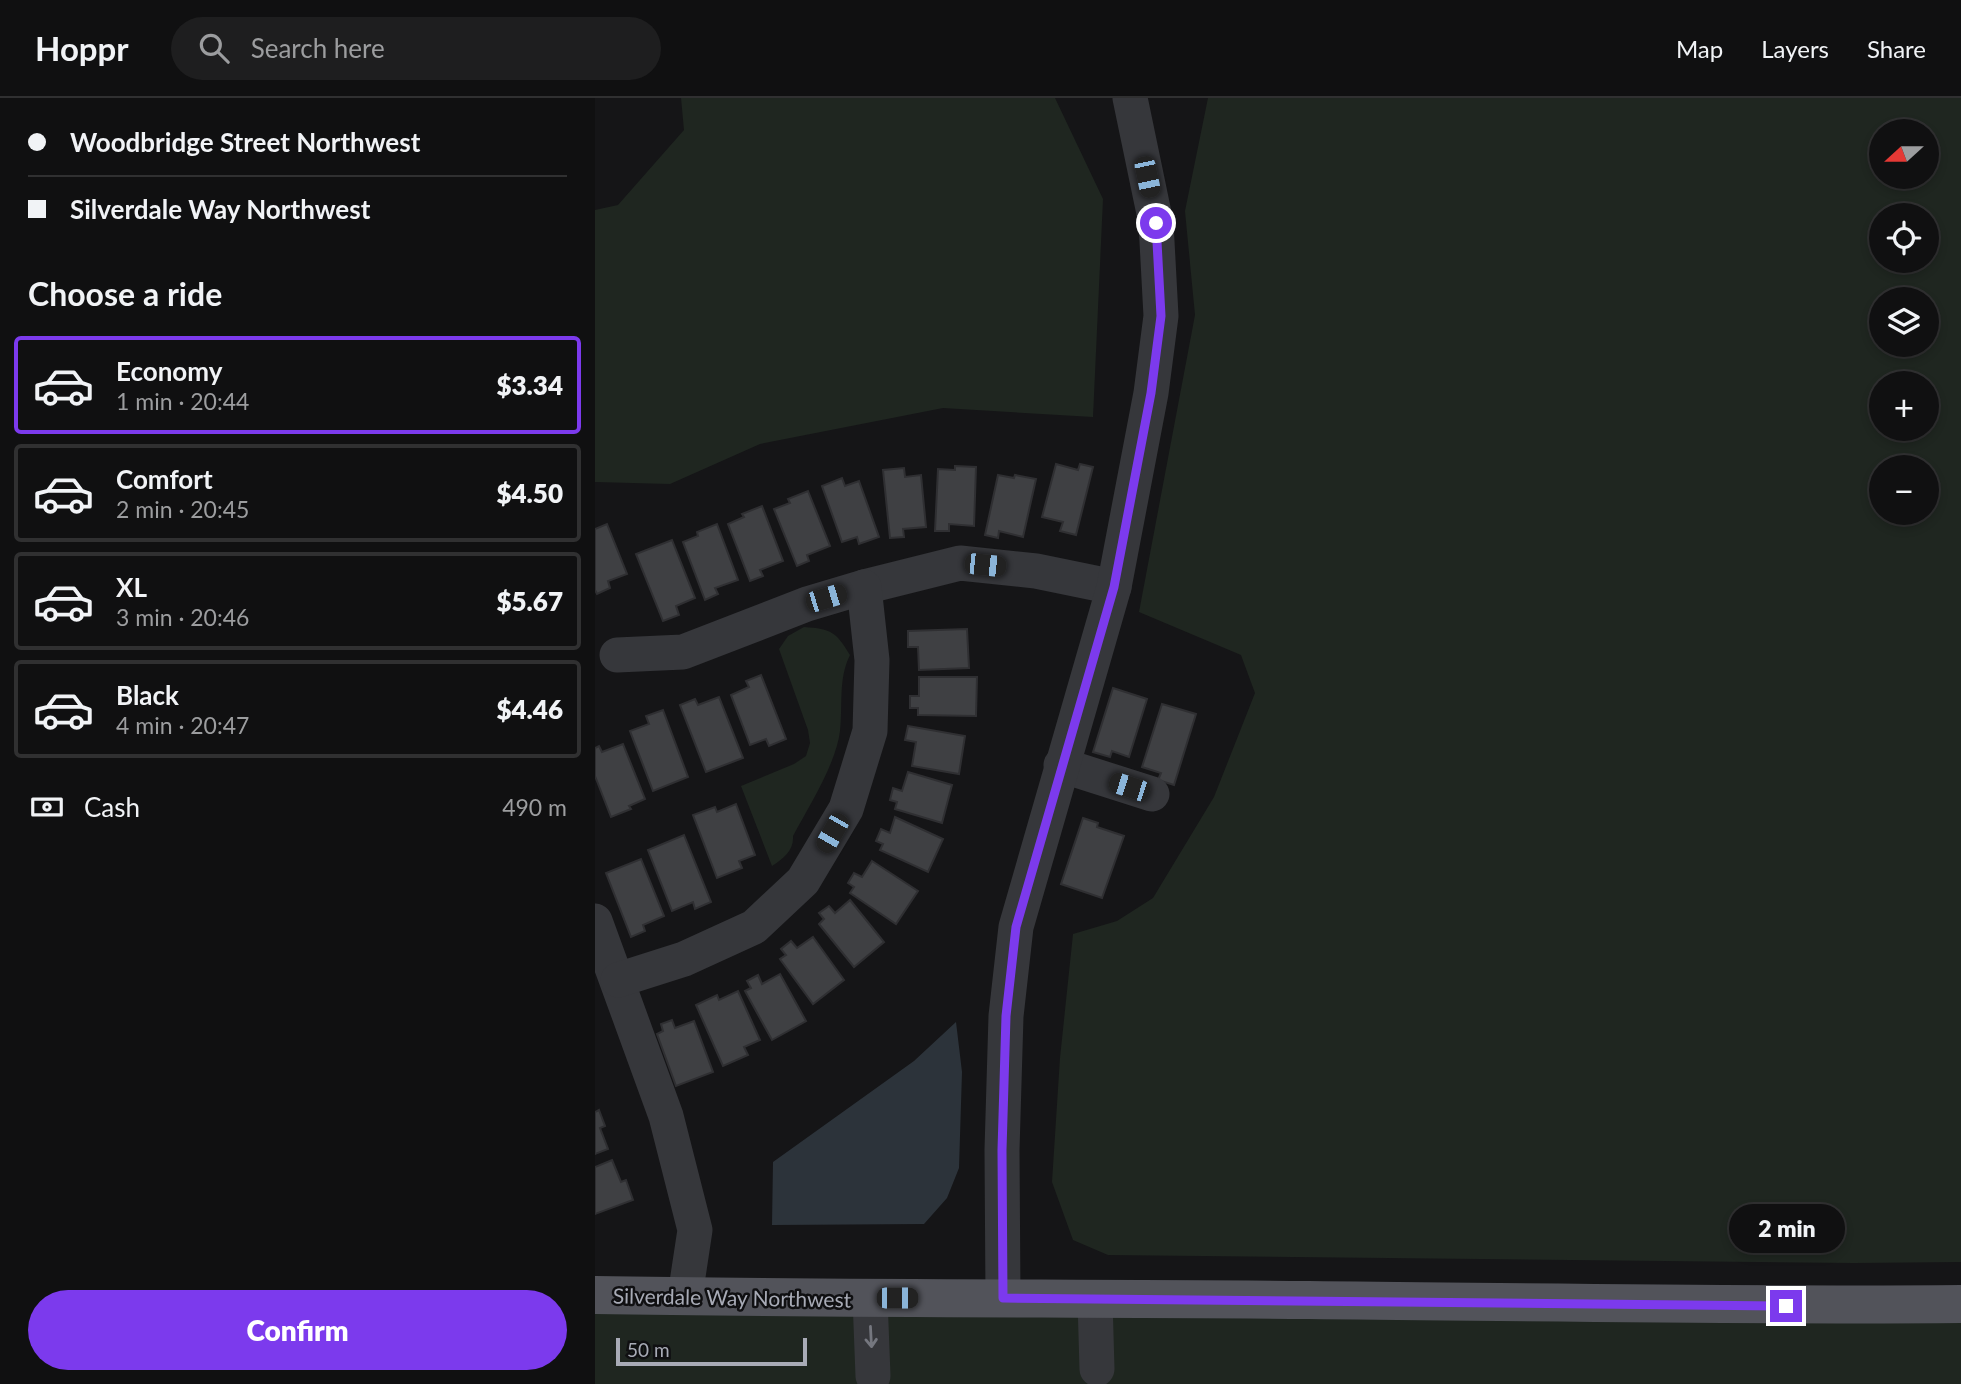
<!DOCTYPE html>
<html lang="en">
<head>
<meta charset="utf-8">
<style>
	body { margin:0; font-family:Lato,sans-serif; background:#1e1e1f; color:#f1f3f6; height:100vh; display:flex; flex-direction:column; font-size:26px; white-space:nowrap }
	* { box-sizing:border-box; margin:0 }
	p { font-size:23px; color:#9c9d9f }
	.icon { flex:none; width:38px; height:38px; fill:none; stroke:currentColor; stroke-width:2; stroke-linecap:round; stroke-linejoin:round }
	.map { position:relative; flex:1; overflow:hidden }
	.side { display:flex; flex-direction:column; background:#101011; width:595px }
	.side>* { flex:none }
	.banner { display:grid; align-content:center; height:154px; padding:0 28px; background:#101011 }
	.needle { width:46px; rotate:249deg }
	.buttons { position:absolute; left:1274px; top:21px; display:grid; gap:14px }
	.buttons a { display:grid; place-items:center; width:70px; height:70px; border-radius:50%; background:#101011; box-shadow:0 4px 10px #0003,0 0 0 2px #303031; font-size:35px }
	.scale { position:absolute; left:21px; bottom:18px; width:191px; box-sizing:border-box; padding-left:7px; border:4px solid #a8abb6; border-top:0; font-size:19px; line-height:24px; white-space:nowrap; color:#a8abb6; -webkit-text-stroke:5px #101012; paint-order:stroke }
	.end { position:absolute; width:32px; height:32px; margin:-16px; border:9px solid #7c3aed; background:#fff; box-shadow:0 0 0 4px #fff }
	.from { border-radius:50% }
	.bubble { position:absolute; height:49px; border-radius:24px; background:#101011; box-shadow:0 4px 10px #0003,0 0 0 2px #303031; font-size:23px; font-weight:800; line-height:49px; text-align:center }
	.car { position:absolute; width:21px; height:42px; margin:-21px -10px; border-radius:9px; box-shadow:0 0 5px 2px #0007; background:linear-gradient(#222 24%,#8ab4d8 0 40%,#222 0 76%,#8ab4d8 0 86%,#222 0) }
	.banner b { display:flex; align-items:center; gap:24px; height:66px; font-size:26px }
	.banner b+b { border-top:2px solid #303031 }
	.banner i { width:18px; height:18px; background:#f1f3f6 }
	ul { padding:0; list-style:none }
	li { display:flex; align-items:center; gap:21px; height:98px; margin:0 14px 10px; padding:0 14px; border:4px solid #303031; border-radius:7px }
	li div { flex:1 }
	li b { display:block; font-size:26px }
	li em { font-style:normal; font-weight:800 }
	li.on { border-color:#7c3aed }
	li>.icon { width:63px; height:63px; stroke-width:1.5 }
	h2 { padding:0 28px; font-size:32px; line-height:84px }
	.pay { display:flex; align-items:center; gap:18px; height:77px; padding:0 28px; font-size:26px }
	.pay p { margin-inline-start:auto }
	.cta { display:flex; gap:14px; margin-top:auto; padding:14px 28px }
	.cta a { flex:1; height:80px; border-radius:42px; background:#7c3aed; color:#fff; font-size:28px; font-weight:800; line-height:80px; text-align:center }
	header { display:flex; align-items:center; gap:42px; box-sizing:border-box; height:98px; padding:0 35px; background:#101011; border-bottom:2px solid #303031 }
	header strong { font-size:33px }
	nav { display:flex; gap:38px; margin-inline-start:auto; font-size:24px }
	.search { width:490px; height:63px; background:#1e1e1f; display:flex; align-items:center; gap:18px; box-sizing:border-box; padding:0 24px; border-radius:38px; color:#9c9d9f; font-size:26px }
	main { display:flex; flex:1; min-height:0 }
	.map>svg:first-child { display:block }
	.green { fill:#1f2620; fill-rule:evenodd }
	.water { fill:#2c333a }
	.building { fill:#3f4043; stroke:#2f2f32; stroke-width:2 }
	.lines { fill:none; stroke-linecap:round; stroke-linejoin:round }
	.minor { stroke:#36373b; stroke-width:35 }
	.major { stroke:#52535a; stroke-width:38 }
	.oneway { stroke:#75777f }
	.route { stroke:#7c3aed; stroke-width:9 }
	.labels { text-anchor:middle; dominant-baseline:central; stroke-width:5; stroke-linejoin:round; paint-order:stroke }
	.street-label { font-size:21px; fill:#a8abb6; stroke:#101012 }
</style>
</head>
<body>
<header>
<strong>Hoppr</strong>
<div class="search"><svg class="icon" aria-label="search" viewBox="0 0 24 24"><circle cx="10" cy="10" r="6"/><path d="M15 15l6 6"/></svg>Search here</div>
<nav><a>Map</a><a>Layers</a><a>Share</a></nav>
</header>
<main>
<section class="side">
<div class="banner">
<b><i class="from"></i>Woodbridge Street Northwest</b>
<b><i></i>Silverdale Way Northwest</b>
</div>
<h2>Choose a ride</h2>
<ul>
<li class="on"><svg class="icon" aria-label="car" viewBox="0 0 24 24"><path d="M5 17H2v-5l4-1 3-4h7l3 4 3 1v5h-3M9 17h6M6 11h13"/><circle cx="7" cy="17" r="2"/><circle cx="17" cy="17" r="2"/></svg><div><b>Economy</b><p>1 min · 20:44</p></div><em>$3.34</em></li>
<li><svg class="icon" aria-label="car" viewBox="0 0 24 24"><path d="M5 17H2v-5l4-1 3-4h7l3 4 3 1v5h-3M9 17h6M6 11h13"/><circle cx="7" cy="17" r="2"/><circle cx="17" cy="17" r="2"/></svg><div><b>Comfort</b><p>2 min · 20:45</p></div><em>$4.50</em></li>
<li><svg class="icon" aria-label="car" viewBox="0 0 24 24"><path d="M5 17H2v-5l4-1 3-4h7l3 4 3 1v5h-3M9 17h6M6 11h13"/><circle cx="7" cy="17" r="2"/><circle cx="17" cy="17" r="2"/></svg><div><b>XL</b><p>3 min · 20:46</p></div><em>$5.67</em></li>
<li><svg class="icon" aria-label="car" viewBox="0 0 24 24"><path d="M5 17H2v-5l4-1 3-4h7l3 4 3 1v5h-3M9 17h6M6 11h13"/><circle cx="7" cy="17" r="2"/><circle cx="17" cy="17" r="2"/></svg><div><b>Black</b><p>4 min · 20:47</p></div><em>$4.46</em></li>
</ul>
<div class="pay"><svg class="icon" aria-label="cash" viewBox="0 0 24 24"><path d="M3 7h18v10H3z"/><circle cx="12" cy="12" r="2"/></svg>Cash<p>490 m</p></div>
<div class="cta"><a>Confirm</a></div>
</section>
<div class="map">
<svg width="1366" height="1286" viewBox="0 0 1366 1286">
	<rect width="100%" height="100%" fill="#151517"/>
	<g class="green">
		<path d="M 86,0 L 460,0 L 508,101 L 498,319 L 348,310 L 165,346 L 75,386 L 0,384 L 0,112 L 23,107 L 89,32 Z"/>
		<path d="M 613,0 L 1366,0 L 1366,1164 L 1259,1165 L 513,1157 L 478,1142 L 457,1084 L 465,960 L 478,836 L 522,823 L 558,800 L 619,699 L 660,595 L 646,557 L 544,514 L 600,217 L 590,113 ZM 1332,33 L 1332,79 L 1286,79 L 1286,33 ZM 1332,117 L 1332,163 L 1286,163 L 1286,117 ZM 1286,201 L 1332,201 L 1332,247 L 1286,247 ZM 1332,285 L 1332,331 L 1286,331 L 1286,285 ZM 1332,369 L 1332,415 L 1286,415 L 1286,369 Z"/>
		<path d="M 209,529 C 237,531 241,534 255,557 C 243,581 248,607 245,633 C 241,666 214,708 198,738 C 199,752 189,760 177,768 L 146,688 L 199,666 L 211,658 L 215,645 L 213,632 L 184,551 L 193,538 Z"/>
		<path d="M 0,1197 L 1366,1206 L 1366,1286 L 0,1286 Z"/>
	</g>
	<path class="water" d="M 361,924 L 367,974 L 364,1070 L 352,1100 L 329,1126 L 177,1127 L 178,1064 L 319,963 Z"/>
	<g class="building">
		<path d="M 461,366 L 483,372 L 485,366 L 498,369 L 481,437 L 465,433 L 468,424 L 447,419 Z"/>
		<path d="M 360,368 L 381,369 L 379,428 L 354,426 L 354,433 L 340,433 L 343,371 L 360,372 Z"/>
		<path d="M 309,370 L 310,379 L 326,377 L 331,429 L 308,431 L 309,439 L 295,440 L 288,372 Z"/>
		<path d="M 403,377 L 419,380 L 420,377 L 441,381 L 428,439 L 404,433 L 403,440 L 390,437 Z"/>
		<path d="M 247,380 L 250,388 L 264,383 L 284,439 L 264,446 L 262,439 L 247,444 L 227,388 Z"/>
		<path d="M 213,393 L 235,448 L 212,457 L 214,463 L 202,468 L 179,411 L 195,405 L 193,401 Z"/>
		<path d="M 167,408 L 188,463 L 165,472 L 168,478 L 155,483 L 133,426 L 149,419 L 147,416 Z"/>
		<path d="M 12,426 L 32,476 L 13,483 L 15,490 L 2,496 L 0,492 L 0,431 Z"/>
		<path d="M 122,426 L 143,482 L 120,490 L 123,496 L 110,502 L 88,444 L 103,438 L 102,434 Z"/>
		<path d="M 77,442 L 100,500 L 81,508 L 84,517 L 68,523 L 41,456 Z"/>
		<path d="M 372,531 L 374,570 L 324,572 L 323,549 L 313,549 L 313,533 Z"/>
		<path d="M 166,577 L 191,641 L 174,648 L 171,641 L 155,647 L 136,597 L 154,589 L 151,583 Z"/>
		<path d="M 324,579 L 382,579 L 381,618 L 323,617 L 323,610 L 315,610 L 315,598 L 324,598 Z"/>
		<path d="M 518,590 L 552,601 L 534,659 L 517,653 L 515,659 L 498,654 Z"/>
		<path d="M 124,599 L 148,660 L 111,674 L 85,607 L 100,601 L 103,607 Z"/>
		<path d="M 567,606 L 601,616 L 579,687 L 563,682 L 566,675 L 547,669 Z"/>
		<path d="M 68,612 L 93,679 L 58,693 L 35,633 L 54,626 L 51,618 Z"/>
		<path d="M 313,628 L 370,638 L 364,676 L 317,668 L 321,644 L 310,642 Z"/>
		<path d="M 28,646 L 50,701 L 34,708 L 36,711 L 16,719 L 0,678 L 0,650 L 4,648 L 7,654 Z"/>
		<path d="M 313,674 L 357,687 L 347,725 L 300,711 L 302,704 L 295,702 L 298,690 L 307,693 Z"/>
		<path d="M 141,706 L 160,757 L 144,763 L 147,770 L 122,780 L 98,717 L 120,709 L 122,714 Z"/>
		<path d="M 300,719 L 348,741 L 333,774 L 285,752 L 288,746 L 281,743 L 286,731 L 295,735 Z"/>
		<path d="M 488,720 L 503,725 L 502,729 L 529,738 L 507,800 L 466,786 Z"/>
		<path d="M 89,737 L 116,804 L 100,811 L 98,804 L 77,813 L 53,752 Z"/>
		<path d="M 46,761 L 69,818 L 48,827 L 50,833 L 36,839 L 11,775 Z"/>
		<path d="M 277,763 L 323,793 L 301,826 L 255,795 L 259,789 L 253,785 L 259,775 L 267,779 Z"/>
		<path d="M 255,802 L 289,844 L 259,869 L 224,826 L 229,821 L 224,815 L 234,808 L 240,815 Z"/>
		<path d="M 218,839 L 249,882 L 218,906 L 185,861 L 191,857 L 186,851 L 196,843 L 202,850 Z"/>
		<path d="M 185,876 L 211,923 L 177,942 L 150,893 L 156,890 L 152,883 L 163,877 L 167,886 Z"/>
		<path d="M 143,893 L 165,942 L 149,949 L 153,957 L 128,968 L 101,907 L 122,897 L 124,902 Z"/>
		<path d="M 77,922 L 80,930 L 99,923 L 118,974 L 81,988 L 62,936 L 68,933 L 66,926 Z"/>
		<path d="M 4,1012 L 10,1028 L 5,1030 L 13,1051 L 0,1056 L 0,1014 Z"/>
		<path d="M 17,1062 L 26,1084 L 31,1082 L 38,1102 L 0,1116 L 0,1069 Z"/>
	</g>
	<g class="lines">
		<g class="minor">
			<path d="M 22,557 L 88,554 L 212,506 L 269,489 L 365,465 L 441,473 L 519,489"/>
			<path d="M 466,667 L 557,696"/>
			<path d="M 0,823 L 71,1018 L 100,1132 L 90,1198"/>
			<path d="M 23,882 L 89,861 L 159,829 L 208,783 L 251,711 L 275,633 L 277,562 L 269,489"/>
			<path d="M 275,1200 L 278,1278"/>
			<path d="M 408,1200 L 407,1052 L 411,918 L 421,829 L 519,489 L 556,295 L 566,218 L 561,125 L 535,0"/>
			<path d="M 500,1202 L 502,1271"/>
		</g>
		<path class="major" d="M 0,1197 C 238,1201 476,1200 714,1202 C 931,1204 1149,1208 1366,1206"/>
	</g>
	<defs><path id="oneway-shaft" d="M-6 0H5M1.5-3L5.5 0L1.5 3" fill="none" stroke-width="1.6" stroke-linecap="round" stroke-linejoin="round" transform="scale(1.75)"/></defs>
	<use class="oneway" href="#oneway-shaft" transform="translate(276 1239) rotate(87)"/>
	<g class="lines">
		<path class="route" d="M 561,125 L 566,218 L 556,295 L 519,489 L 421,829 L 411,918 L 407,1052 L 408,1200 L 1191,1208"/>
	</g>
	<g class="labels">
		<g class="street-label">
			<text transform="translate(137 1199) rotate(1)">Silverdale Way Northwest</text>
		</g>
	</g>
</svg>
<div class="buttons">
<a><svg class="needle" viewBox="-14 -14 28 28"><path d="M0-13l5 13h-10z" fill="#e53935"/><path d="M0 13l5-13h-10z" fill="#9c9d9f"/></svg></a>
<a><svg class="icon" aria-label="locate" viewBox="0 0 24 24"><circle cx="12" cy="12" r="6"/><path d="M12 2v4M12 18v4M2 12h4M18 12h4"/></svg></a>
<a><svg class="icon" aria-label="layers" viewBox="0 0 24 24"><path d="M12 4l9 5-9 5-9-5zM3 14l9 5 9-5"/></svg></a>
<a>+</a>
<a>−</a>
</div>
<div class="scale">50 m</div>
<i class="end from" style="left:561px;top:125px"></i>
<i class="end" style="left:1191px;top:1208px"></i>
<div class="bubble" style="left:1134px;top:1106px;width:116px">2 min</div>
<i class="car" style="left:552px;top:79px;rotate:168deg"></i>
<i class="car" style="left:390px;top:467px;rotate:96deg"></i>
<i class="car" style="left:231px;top:500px;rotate:73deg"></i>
<i class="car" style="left:534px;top:689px;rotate:288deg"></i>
<i class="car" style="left:237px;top:735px;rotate:210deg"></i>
<i class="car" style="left:302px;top:1200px;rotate:90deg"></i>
</div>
</main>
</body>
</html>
